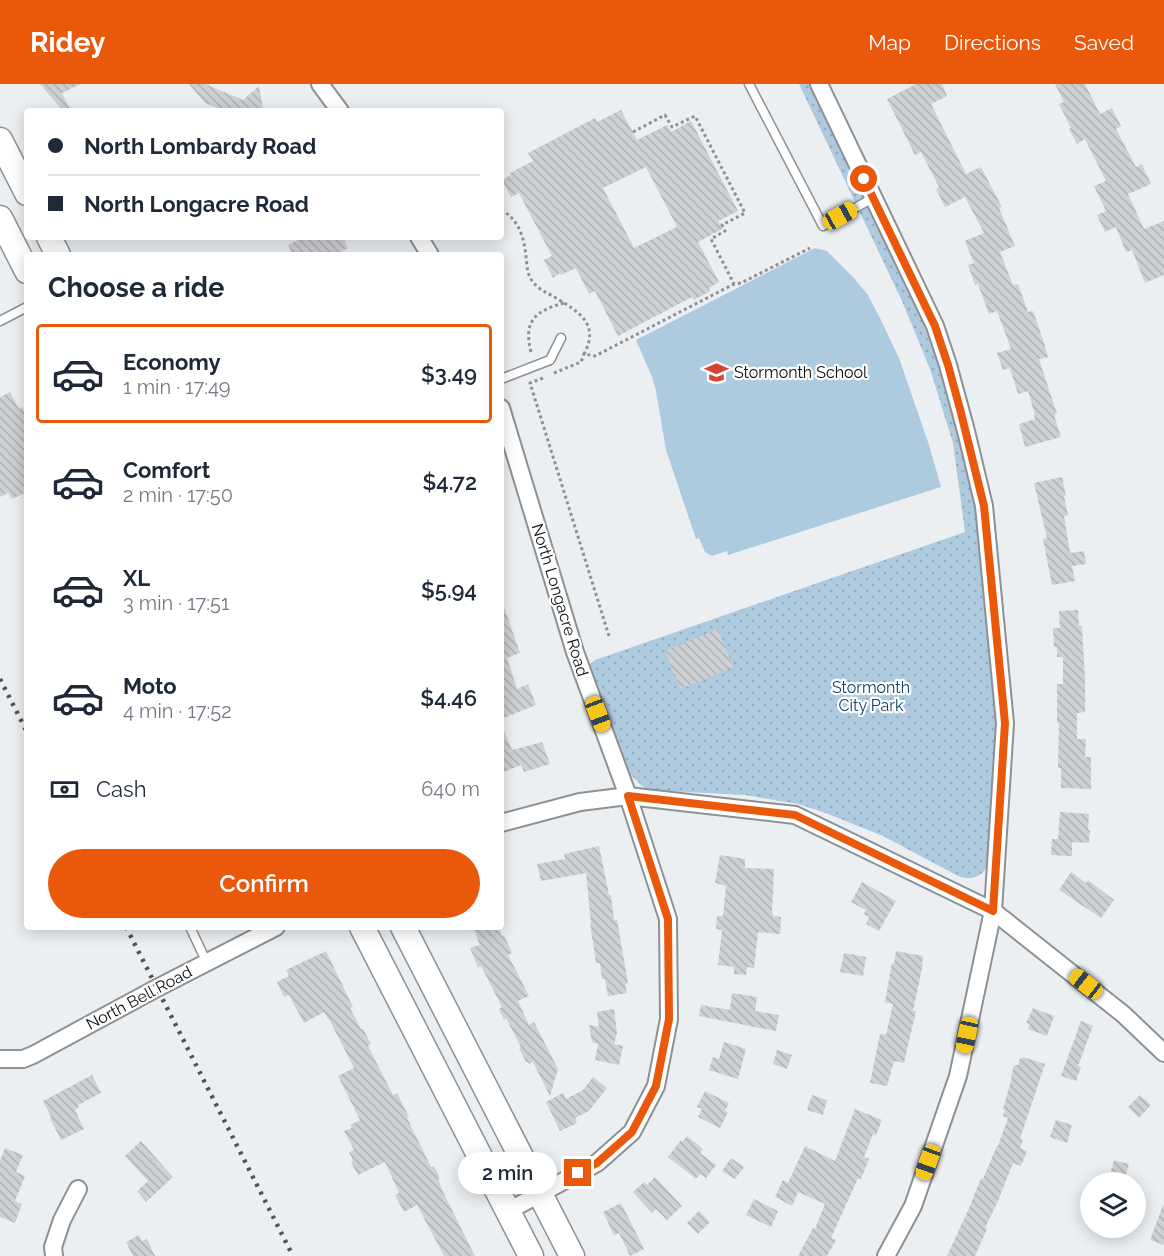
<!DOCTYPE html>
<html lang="en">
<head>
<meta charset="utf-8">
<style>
	body { margin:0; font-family:Raleway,sans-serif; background:#f2f2f3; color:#1f2937; height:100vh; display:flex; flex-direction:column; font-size:22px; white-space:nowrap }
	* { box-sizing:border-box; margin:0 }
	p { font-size:20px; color:#747a83 }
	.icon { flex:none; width:33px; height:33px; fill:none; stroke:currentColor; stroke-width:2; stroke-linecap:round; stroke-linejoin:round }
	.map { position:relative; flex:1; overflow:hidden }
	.drawer { position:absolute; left:24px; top:168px; width:480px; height:678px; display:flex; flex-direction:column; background:#fff; border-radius:6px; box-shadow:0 3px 15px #0003 }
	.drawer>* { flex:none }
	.top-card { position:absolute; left:24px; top:24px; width:480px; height:132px; border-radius:6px; box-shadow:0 3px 15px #0003; display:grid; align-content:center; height:132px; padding:0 24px; background:#fff }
	.tools { position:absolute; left:1080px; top:1088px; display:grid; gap:12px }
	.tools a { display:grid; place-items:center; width:66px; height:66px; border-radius:50%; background:#fff; box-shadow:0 3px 15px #0003; font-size:30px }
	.end { position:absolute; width:27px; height:27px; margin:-14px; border:8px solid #ea580c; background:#fff; box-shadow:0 0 0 3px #fff }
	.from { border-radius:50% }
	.bubble { position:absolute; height:42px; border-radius:21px; background:#fff; box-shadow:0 3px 15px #0003; font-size:20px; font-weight:600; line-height:42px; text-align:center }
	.car { position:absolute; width:18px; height:36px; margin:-18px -9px; border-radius:8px; box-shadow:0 0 4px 2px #0007; background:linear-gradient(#f5c518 24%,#345 0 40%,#f5c518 0 76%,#345 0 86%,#f5c518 0) }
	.top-card b { display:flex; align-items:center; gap:21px; height:57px; font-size:22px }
	.top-card b+b { border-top:2px solid #e0e1e3 }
	.top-card i { width:15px; height:15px; background:#1f2937 }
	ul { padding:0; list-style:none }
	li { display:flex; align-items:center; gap:18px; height:99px; margin:0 12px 9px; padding:0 12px; border:3px solid transparent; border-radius:6px }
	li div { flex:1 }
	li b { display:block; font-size:22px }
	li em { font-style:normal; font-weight:600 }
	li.selected { border-color:#ea580c }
	li>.icon { width:54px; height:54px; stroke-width:1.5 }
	h2 { padding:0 24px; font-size:27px; line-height:72px }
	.pay { display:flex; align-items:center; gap:15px; height:66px; padding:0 24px; font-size:22px }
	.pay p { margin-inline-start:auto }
	.primary-button { display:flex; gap:12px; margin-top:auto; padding:12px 24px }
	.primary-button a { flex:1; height:69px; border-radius:36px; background:#ea580c; color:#fff; font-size:24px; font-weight:600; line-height:69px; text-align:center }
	header { display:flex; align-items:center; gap:36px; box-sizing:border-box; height:84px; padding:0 30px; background:#ea580c; color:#fff }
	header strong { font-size:28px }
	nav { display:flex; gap:33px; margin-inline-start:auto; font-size:21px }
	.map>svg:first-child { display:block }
	.green { fill:url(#green-dots) }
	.pitch { fill:#aecade }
	.building { fill:url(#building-back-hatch); fill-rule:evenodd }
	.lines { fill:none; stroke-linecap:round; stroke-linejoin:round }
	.lane-casing { stroke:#8e9194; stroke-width:11 }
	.street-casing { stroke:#8e9194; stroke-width:20 }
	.secondary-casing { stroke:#8e9194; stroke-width:27 }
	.path { stroke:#8e9193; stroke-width:3; stroke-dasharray:3 3; stroke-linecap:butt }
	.lane { stroke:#fff; stroke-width:8 }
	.street { stroke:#fff; stroke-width:16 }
	.secondary { stroke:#fff; stroke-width:24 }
	.rail { stroke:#505254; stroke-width:4.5; stroke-dasharray:3 6; stroke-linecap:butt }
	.route { stroke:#ea580c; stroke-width:8 }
	.labels { text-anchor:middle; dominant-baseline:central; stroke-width:4.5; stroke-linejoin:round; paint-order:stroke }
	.poi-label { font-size:16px; fill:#0b0c0d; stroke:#fff; text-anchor:start }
	.street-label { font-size:16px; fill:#0b0c0d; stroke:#fff }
	.park-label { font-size:16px; fill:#0f4361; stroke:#fff }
</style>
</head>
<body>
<header>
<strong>Ridey</strong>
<nav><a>Map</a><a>Directions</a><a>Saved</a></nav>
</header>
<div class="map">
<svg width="1164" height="1172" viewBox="0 0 1164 1172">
	<defs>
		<pattern id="green-dots" width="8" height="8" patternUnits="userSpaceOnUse" patternTransform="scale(1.5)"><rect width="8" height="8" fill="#aecade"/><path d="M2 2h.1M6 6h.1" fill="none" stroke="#94acbd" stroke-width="1.8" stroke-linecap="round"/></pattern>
		<pattern id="building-back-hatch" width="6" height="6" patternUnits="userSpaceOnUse" patternTransform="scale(1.5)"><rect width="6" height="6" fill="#ced1d4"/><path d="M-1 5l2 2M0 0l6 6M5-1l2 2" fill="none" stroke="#b0b2b5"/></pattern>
	</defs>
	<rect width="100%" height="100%" fill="#ebeff2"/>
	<path class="green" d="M 799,0 L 810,0 L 856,91 L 913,213 L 940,284 L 964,371 L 978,441 L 996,627 L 996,672 L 988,781 C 982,793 971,797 958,792 L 883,752 L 823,728 L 798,720 L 745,711 L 649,706 L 642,702 L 626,686 L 588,582 L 595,576 L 965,448 L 953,359 L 930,285 L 902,217 Z"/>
	<path class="pitch" d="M 815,164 L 827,167 L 853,193 L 868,211 L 880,234 L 899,274 L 929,361 L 941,403 L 728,471 L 727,467 L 712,472 L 705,468 L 699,454 L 696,455 L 666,366 L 656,307 L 652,293 L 636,256 Z"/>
	<g class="building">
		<path d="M 40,0 L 81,0 L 62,9 L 71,27 L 63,27 Z"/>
		<path d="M 189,0 L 205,0 L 243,16 L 259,2 L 263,24 L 269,27 L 225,27 L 205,19 Z"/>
		<path d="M 916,0 L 942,0 L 947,12 L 931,20 L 966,90 L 981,83 L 1002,123 L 999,124 L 1015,162 L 1000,168 L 1013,201 L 1018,200 L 1028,228 L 1033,227 L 1044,259 L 1048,273 L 1039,275 L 1057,330 L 1054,331 L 1061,353 L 1025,363 L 1019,340 L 1035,335 L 1034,331 L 1035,331 L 1028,307 L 1018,310 L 1010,284 L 1003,286 L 997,269 L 1011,265 L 997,227 L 989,230 L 978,200 L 975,201 L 968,181 L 974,179 L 965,157 L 984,149 L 965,113 L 945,123 L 936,105 L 939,103 L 921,68 L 915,71 L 887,15 Z"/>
		<path d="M 1055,0 L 1085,0 L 1100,30 L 1112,24 L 1121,42 L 1116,45 L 1136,83 L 1142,80 L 1151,100 L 1128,110 L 1144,145 L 1164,137 L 1164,191 L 1145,199 L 1132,166 L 1126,168 L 1116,143 L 1105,148 L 1097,131 L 1106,127 L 1094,102 L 1106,97 L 1085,55 L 1077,60 L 1069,45 L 1071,44 L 1059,20 L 1064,18 Z"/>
		<path d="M 621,26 L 637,56 L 667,41 L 671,48 L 691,37 L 738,127 L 718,137 L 722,145 L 698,158 L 719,198 L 709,204 L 710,207 L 694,216 L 692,213 L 618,252 L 595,207 L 589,210 L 576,184 L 561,191 L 560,189 L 553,194 L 544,176 L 552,172 L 519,109 L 511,113 L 502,96 L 511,91 L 510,89 L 533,77 L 528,69 L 595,34 L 597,38 ZM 646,83 L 677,143 L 634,164 L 603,104 Z"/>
		<path d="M 304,153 L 343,153 L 348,164 L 334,171 L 293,171 L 288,161 Z"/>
		<path d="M 10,308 L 19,325 L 22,323 L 27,332 L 27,408 L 12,415 L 8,409 L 0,413 L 0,313 Z"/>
		<path d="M 1062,393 L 1066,412 L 1064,412 L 1068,431 L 1064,432 L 1070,469 L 1084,467 L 1086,480 L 1072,482 L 1075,497 L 1052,501 L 1043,455 L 1047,454 L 1034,399 Z"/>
		<path d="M 503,520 L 520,569 L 507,574 L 517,605 L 528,600 L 536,621 L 501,635 L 501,521 Z"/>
		<path d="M 1078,526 L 1079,542 L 1082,542 L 1085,595 L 1085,628 L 1077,629 L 1077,655 L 1086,655 L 1085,673 L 1091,673 L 1091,705 L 1061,704 L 1061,684 L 1058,684 L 1059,639 L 1057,639 L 1057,600 L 1063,600 L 1063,573 L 1057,573 L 1057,563 L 1054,563 L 1053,544 L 1060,544 L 1059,527 Z"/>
		<path d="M 718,545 L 733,583 L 681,605 L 665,567 Z"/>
		<path d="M 501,640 L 512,666 L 542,658 L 550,680 L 524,688 L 521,681 L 501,689 Z"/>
		<path d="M 1060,728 L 1089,730 L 1088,746 L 1090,746 L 1089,759 L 1072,758 L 1072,772 L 1051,771 L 1052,755 L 1058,755 Z"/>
		<path d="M 599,762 L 609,811 L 611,811 L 614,836 L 617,836 L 628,899 L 625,900 L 627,909 L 608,912 L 605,895 L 602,895 L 600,879 L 596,879 L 590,839 L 591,839 L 586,789 L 541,797 L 537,780 L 565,775 L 564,770 Z"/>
		<path d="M 720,771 L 745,775 L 745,784 L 774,785 L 772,829 L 773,829 L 773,832 L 781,833 L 780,850 L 758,848 L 754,884 L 747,883 L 746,891 L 734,890 L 734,883 L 718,881 L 722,846 L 716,845 L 717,832 L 723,832 L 726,802 L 715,799 Z"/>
		<path d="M 1071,788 L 1086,799 L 1088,796 L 1114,816 L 1101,834 L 1059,806 Z"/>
		<path d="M 862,798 L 896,817 L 879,847 L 866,840 L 869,833 L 864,830 L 866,826 L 851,818 Z"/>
		<path d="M 473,843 L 499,843 L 502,852 L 504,851 L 512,869 L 508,871 L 529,912 L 518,917 L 529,941 L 534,938 L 558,985 L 550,1012 L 533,978 L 529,980 L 528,978 L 526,978 L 519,964 L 521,963 L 506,934 L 504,936 L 499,925 L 502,923 L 481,882 L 478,883 L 470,864 L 480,861 Z"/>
		<path d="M 326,867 L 353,923 L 350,924 L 361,945 L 363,945 L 371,960 L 368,962 L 393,1011 L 397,1009 L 409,1033 L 407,1034 L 431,1083 L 434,1082 L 440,1094 L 438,1095 L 443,1108 L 475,1172 L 444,1172 L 417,1121 L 404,1128 L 395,1111 L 399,1109 L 385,1078 L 358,1091 L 351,1078 L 353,1077 L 349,1068 L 354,1066 L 344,1047 L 352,1044 L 350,1041 L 360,1036 L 338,992 L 354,984 L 329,935 L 328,935 L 324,928 L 304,939 L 289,911 L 284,913 L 277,898 L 289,892 L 286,886 Z"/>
		<path d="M 896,867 L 923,872 L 922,880 L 923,880 L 913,927 L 916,927 L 904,979 L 894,977 L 887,1002 L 870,999 L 880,950 L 886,951 L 893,920 L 885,918 L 892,879 L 894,880 Z"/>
		<path d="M 844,869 L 866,873 L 863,892 L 840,888 Z"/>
		<path d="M 732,909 L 757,913 L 755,927 L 779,931 L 776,947 L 699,932 L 701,921 L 730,926 Z"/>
		<path d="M 1033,924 L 1054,932 L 1047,952 L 1028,945 L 1030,940 L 1026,939 Z"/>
		<path d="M 614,925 L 617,949 L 614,960 L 623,962 L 619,981 L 595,976 L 598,960 L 592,958 L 589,941 L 599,943 L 597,928 Z"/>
		<path d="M 1081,937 L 1093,942 L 1078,982 L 1081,983 L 1076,997 L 1061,992 Z"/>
		<path d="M 724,958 L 746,965 L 738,995 L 709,986 L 713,973 L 719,975 Z"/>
		<path d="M 777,966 L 792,971 L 787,985 L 773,980 Z"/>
		<path d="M 1023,973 L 1045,980 L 1020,1055 L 1023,1056 L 1020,1064 L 1027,1067 L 1021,1082 L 1013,1079 L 998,1117 L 985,1144 L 987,1145 L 975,1172 L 947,1172 L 970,1122 L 981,1094 L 983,1095 L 997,1062 L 998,1062 L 1008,1034 L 1003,1032 L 1005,1026 L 1003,1025 L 1012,993 L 1011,993 L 1014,981 L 1018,981 L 1020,974 L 1022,975 Z"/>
		<path d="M 92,991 L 101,1009 L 78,1021 L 79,1023 L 75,1026 L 84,1045 L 61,1056 L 50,1034 L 51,1033 L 43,1017 Z"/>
		<path d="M 593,993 L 607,1004 L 589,1027 L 575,1034 L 577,1039 L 560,1047 L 546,1018 L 563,1009 L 566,1015 L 583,1006 Z"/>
		<path d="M 705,1007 L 729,1019 L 725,1027 L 728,1028 L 720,1044 L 698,1033 L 702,1025 L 697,1023 Z"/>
		<path d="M 812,1011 L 827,1016 L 823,1031 L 807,1026 Z"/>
		<path d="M 1140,1011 L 1151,1021 L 1139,1034 L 1128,1023 Z"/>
		<path d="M 855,1025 L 882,1036 L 876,1051 L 873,1050 L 864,1073 L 869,1075 L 861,1095 L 858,1094 L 831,1154 L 836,1156 L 827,1172 L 798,1172 L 813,1144 L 815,1145 L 825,1120 L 798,1108 L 792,1122 L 775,1113 L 783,1096 L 788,1099 L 805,1062 L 835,1077 Z"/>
		<path d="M 1056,1036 L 1072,1041 L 1067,1059 L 1050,1053 Z"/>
		<path d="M 687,1052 L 703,1065 L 700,1069 L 716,1081 L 706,1094 L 700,1090 L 696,1095 L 668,1073 L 681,1056 L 682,1058 Z"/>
		<path d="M 141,1057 L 173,1093 L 146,1118 L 137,1107 L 148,1097 L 125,1072 Z"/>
		<path d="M 5,1064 L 23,1071 L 16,1088 L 25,1092 L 15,1117 L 22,1120 L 15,1139 L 0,1133 L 0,1077 Z"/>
		<path d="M 731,1074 L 744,1083 L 735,1095 L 722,1087 Z"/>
		<path d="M 1114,1076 L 1129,1080 L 1124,1097 L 1109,1093 Z"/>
		<path d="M 655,1093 L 682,1122 L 667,1136 L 656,1125 L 652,1129 L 633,1108 L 644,1098 L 647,1101 Z"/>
		<path d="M 754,1115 L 778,1127 L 771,1143 L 746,1131 Z"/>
		<path d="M 621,1119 L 644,1165 L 630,1172 L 619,1149 L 614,1151 L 603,1128 Z"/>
		<path d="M 1163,1121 L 1164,1121 L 1164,1161 L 1150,1156 Z"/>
		<path d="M 699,1127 L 710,1138 L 698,1150 L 687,1139 Z"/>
		<path d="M 139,1151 L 142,1157 L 147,1155 L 155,1172 L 133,1172 L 126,1158 Z"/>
	</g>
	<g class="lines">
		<defs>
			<g id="lane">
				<path d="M 749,0 L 823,142 L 873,114"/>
				<path d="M 0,237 L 27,223"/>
				<path d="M 501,295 L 550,276 L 561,254"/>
				<path d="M 190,843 L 207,879"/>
			</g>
			<g id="street">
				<path d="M 320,0 L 340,27"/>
				<path d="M 819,0 L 935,242 L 948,281 L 966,347 L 984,422 L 1005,639 L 993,827 L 958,992 L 913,1122 L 886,1172"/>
				<path d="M 419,153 L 430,171"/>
				<path d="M 501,324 L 575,568 L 628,712 L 668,835 L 669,935 L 656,1002 L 632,1048 L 597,1079 L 508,1127"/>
				<path d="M 501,739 L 580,718 L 628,712 L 795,731 L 993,827 L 1123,930 L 1164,969"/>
				<path d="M 0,975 L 23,975 L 33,971 L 157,904 L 276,843"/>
				<path d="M 54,1172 L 53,1163 L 62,1136 L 78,1105"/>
			</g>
			<g id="secondary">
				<path d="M 0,56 L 27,109"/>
				<path d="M 0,134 L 27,187"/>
				<path d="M 49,153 L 58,171"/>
				<path d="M 362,843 L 531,1172"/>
				<path d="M 403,843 L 572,1172"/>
			</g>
		</defs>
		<use href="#lane" class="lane-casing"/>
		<use href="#street" class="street-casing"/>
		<use href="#secondary" class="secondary-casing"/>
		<g class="path">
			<path d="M 633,48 L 665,31 L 672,43 L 695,32 L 745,129 L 722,141 L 725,147 L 711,155 L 734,200 L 741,199 L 810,164"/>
			<path d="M 501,126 C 519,135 524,154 526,172 C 527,181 527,191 533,198 C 539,206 548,209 556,214 C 579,228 600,240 584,270 L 595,272 L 734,200"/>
			<path d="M 531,268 C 523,237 535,227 564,219"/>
			<path d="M 554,289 L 581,278 L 584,270"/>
			<path d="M 543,294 L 530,299 L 609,552"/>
		</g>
		<use href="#lane" class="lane"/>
		<use href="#street" class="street"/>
		<use href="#secondary" class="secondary"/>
		<g class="rail">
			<path d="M 0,595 L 27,648"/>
			<path d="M 126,843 L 293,1172"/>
		</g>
	</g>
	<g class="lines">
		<path class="route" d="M 578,1089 L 597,1079 L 632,1048 L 656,1002 L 669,935 L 668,835 L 628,712 L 795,731 L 993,827 L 1005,639 L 984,422 L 960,325 L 948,281 L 935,242 L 864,95"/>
	</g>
	<defs>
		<symbol id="school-bare" viewBox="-9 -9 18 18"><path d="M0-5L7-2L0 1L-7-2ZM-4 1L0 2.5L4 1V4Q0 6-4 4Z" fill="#d34635" stroke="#fff" stroke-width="2.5" paint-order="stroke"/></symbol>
	</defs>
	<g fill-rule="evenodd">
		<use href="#school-bare" x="700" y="272" width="33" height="33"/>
	</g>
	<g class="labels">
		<g class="poi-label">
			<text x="734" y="288">Stormonth School</text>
		</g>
		<g class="street-label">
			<text transform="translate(560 516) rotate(73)">North Longacre Road</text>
			<text transform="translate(139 914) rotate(-28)">North Bell Road</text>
		</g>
		<g class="park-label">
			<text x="871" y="603">Stormonth<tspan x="871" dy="18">City Park</tspan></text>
		</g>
	</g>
</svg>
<div class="tools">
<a><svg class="icon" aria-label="layers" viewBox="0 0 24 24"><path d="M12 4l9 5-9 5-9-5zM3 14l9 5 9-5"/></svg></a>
</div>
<i class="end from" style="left:864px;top:95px"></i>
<i class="end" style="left:578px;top:1089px"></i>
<div class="bubble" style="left:458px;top:1068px;width:99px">2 min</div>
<i class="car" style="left:840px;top:132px;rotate:61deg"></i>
<i class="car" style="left:598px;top:630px;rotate:159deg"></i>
<i class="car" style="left:1086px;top:900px;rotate:308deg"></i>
<i class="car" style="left:967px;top:951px;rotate:192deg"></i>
<i class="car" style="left:928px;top:1078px;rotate:200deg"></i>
<div class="top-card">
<b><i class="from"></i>North Lombardy Road</b>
<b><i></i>North Longacre Road</b>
</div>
<section class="drawer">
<h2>Choose a ride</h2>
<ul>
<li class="selected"><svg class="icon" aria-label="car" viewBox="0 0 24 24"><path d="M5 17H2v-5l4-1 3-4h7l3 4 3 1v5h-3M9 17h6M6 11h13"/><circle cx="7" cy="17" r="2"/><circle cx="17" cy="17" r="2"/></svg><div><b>Economy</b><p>1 min · 17:49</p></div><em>$3.49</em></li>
<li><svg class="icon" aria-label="car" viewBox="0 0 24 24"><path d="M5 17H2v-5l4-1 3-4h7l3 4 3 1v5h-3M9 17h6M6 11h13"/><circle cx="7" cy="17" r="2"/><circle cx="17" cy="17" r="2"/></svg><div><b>Comfort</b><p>2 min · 17:50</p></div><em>$4.72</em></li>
<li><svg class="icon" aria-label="car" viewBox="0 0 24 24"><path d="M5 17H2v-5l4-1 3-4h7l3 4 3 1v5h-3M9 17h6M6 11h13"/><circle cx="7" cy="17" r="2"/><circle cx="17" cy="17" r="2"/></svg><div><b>XL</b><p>3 min · 17:51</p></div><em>$5.94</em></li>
<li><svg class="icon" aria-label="car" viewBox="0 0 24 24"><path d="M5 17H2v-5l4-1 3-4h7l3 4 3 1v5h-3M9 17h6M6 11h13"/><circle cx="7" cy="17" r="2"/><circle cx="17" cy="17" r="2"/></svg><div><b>Moto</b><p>4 min · 17:52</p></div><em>$4.46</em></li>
</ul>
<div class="pay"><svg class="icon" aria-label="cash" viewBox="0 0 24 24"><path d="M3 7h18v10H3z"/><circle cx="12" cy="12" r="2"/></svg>Cash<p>640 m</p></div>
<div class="primary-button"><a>Confirm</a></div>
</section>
</div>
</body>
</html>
